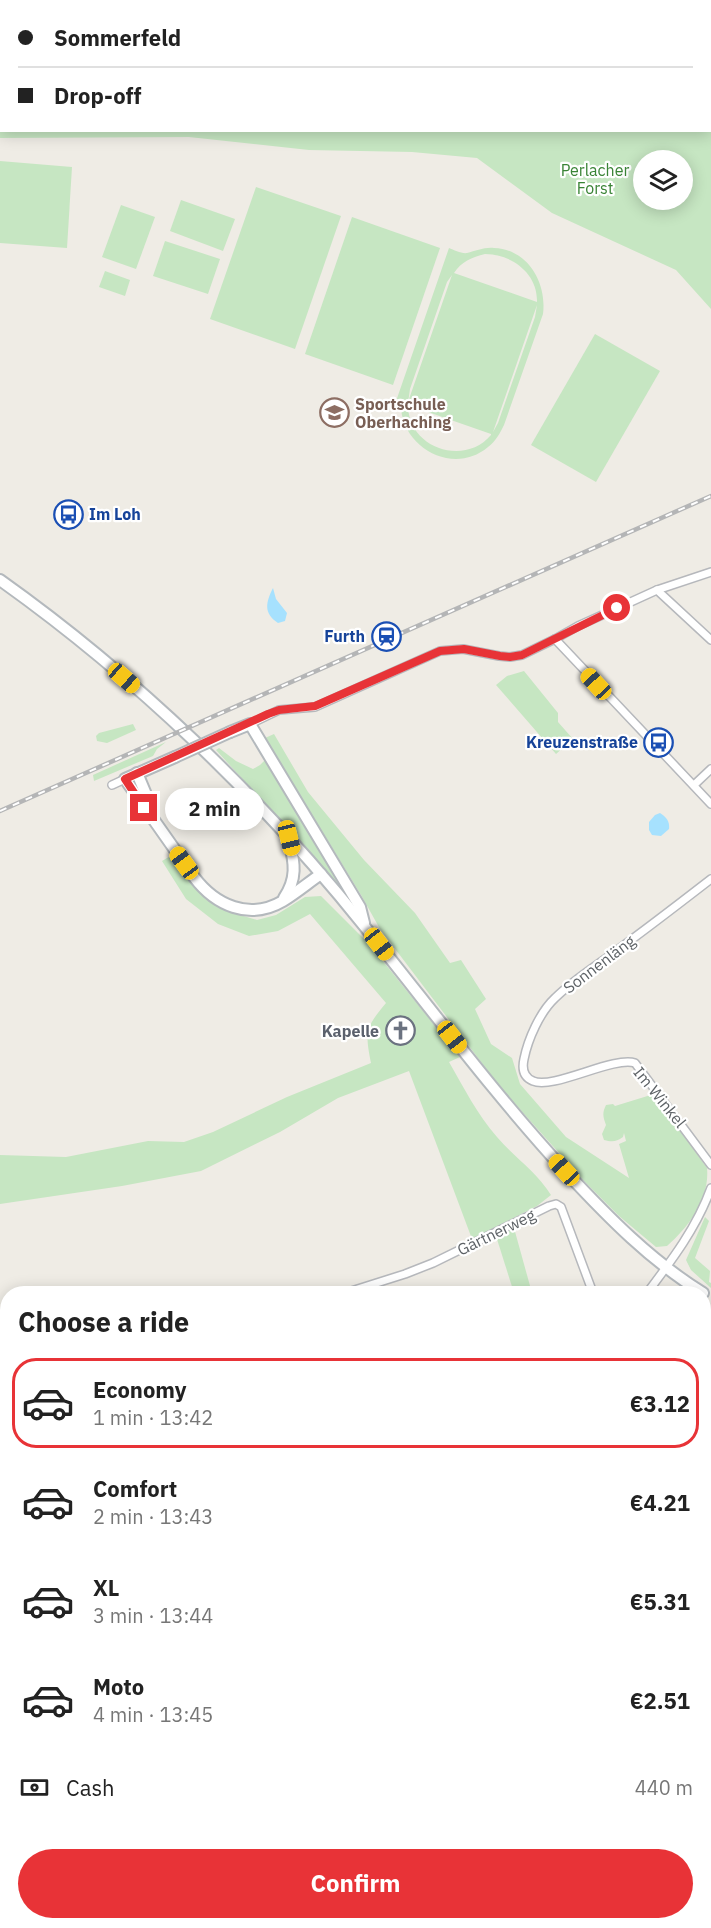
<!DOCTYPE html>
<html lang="en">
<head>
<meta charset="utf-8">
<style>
	body { margin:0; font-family:"IBM Plex Sans",sans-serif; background:#f2f2f2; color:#222; height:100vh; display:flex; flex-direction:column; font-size:22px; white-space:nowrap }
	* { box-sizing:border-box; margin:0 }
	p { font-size:20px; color:#767676 }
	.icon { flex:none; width:33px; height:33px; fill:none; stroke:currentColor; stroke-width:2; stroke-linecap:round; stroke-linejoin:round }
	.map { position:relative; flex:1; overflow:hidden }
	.side { position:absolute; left:0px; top:1286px; width:711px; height:644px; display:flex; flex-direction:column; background:#fff; border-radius:24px 24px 0 0; box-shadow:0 3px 15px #0003 }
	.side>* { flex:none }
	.top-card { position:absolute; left:0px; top:0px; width:711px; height:132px; box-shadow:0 3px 15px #0003; display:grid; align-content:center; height:132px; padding:0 18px; background:#fff }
	.controls { position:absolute; left:633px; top:150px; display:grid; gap:12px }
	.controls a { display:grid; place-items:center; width:60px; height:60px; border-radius:50%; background:#fff; box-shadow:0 3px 15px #0003; font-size:30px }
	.end { position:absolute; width:27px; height:27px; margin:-14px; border:8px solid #e83337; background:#fff; box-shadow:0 0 0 3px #fff }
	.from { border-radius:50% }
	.bubble { position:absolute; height:42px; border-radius:21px; background:#fff; box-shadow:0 3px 15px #0003; font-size:20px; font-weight:800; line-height:42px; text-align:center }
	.car { position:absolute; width:18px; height:36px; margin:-18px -9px; border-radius:8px; box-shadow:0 0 4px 2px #0007; background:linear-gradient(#f5c518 24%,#345 0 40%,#f5c518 0 76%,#345 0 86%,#f5c518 0) }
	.top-card b { display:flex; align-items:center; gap:21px; height:57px; font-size:22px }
	.top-card b+b { border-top:2px solid #e0e0e0 }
	.top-card i { width:15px; height:15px; background:#222 }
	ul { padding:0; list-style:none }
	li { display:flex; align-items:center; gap:18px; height:90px; margin:0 12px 9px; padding:0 6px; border:3px solid transparent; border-radius:24px }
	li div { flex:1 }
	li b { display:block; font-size:22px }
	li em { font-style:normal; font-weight:800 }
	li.current { border-color:#e83337 }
	li>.icon { width:54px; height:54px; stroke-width:1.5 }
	h2 { padding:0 18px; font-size:27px; line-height:72px }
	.pay { display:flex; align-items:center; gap:15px; height:66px; padding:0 18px; font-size:22px }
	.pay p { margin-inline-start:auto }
	.cta { display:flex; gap:12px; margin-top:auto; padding:12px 18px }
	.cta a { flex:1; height:69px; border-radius:36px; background:#e83337; color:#fff; font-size:24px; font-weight:800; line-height:69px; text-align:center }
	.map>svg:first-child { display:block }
	.green { fill:#c6e6c2; fill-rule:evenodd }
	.water { fill:#a6e1fe }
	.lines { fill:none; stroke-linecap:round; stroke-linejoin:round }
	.stream { stroke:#a6e1fe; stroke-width:2 }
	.minor-casing { stroke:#b6b8bc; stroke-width:10 }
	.secondary-casing { stroke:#b4b9bd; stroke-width:14 }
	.minor { stroke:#fff; stroke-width:7 }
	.secondary { stroke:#fff; stroke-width:10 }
	.rail-casing { stroke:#b4b5b6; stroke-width:4.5 }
	.rail { stroke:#fff; stroke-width:2; stroke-dasharray:7; stroke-linecap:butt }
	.secondary-bridge-casing { stroke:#b4b9bd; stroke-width:14; stroke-linecap:butt }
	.secondary-bridge { stroke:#fff; stroke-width:10 }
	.route { stroke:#e83337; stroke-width:8 }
	.labels { text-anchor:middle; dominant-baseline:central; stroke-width:4.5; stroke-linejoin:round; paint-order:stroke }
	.park-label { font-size:16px; fill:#3a8436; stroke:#fff }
	.education-label { font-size:16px; font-weight:bold; fill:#785e54; stroke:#fff; text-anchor:start }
	.transit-label { font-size:16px; font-weight:bold; fill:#164399; stroke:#fff; text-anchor:end }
	.street-label { font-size:16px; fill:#5d6266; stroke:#fff }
	.worship-label { font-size:16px; font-weight:bold; fill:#5b616d; stroke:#fff; text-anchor:end }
</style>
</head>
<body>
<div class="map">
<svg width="711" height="1928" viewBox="0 0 711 1928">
	<rect width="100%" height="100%" fill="#efece5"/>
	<g class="green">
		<path d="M 0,0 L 711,0 L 711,309 L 676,270 L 552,213 L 477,158 L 412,152 L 309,150 L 189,137 L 0,138 ZM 2,2 L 710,2 L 710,130 L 2,130 ZM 644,160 L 682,160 L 682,200 L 644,200 Z"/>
		<path d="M 0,161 L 72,167 L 67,248 L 0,243 Z"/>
		<path d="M 256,187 L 341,216 L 295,349 L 210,319 Z"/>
		<path d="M 181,200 L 235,219 L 223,251 L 170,231 Z"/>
		<path d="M 121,205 L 155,217 L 136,269 L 102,257 Z"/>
		<path d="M 352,217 L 440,248 L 393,385 L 305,354 Z"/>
		<path d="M 165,241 L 220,259 L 208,294 L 153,276 Z"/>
		<path d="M 449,248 C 454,250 462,254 467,253 C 476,251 484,247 494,248 C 528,249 547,283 543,314 L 504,425 C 500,433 496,441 488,447 C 455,475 405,450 401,409 L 394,407 ZM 485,254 C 511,254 538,273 537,302 L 454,273 C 461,262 472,257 485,254 ZM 452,275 L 408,402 L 408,403 L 410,389 L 447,282 ZM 537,305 L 535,317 L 498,423 L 493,432 ZM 408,405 L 491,434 L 491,435 C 464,467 408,448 408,405 Z"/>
		<path d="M 105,271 L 130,280 L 125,296 L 99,287 Z"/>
		<path d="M 595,334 L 660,371 L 596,482 L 531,445 Z"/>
		<path d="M 524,671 L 558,713 L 558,722 L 573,739 L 556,754 L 496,685 L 507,676 Z"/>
		<path d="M 133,724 L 136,730 L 107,743 L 97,741 L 96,736 L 99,733 Z"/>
		<path d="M 274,734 L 308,792 L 364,860 L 415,913 L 450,963 L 461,960 L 486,999 L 475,1009 L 491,1044 L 512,1058 L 520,1084 L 566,1137 L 629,1178 L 619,1144 L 626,1141 L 624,1133 L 623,1137 C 616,1142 612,1142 604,1140 L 602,1134 L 606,1125 C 603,1117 602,1113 606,1105 L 613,1104 L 615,1106 L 654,1094 L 707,1168 C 710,1198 689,1227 667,1246 L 656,1247 L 619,1216 L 585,1182 L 500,1087 L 380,929 L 361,895 L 265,738 Z"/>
		<path d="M 166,742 L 157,749 L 153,756 L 94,781 L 93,775 Z"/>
		<path d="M 219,748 L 236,761 L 253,769 L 260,765 L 266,759 L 346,893 L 216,750 Z"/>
		<path d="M 172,855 L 197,889 L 214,904 L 237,914 L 257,920 L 276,915 L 305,897 L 321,896 L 370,945 L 460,1057 L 449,1062 C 464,1088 477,1114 497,1137 C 514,1157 537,1172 551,1195 L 537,1206 L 472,1239 L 409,1071 L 338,1098 L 280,1132 L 201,1171 L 122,1186 L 0,1204 L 0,1155 L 66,1157 L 148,1141 L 184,1142 L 213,1132 L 287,1097 L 371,1063 C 365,1032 365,1028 386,1003 L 310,914 L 278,931 L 249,936 L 218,924 L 186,899 L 162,861 Z"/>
		<path d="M 705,1217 L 709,1221 L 695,1258 L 710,1271 L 709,1282 L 711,1283 L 711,1288 L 691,1270 L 686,1260 Z"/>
		<path d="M 514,1228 L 532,1293 L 514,1293 L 496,1236 Z"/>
		<path d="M 704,1306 L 711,1310 L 711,1367 L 704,1356 Z"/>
	</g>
	<g class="water">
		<path d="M 273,588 L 276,599 L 287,613 L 285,621 L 278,623 C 263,613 266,602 273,588 Z"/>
		<path d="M 660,813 C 666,817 670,821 669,829 L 661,836 L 652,835 L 649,830 L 649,822 L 655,815 Z"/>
	</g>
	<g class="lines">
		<g class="stream">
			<path d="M 704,1580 L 711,1578"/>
			<path d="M 0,1767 L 8,1763"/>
		</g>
		<defs>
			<g id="minor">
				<path d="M 657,590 L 711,640"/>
				<path d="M 555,639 L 711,804"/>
				<path d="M 250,724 L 279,710 L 315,707 L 440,651 L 463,649 L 499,656 L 510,657 L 522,655 L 555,639 L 578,626 L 657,590 L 711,572"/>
				<path d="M 112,785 L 125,779"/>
				<path d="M 694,785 L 711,769"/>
				<path d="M 711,879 C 680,903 649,927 616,951 C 596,966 573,980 555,998 C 540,1012 528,1039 524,1059 C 522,1068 523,1077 533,1081 C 553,1090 613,1056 635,1063 L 711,1165"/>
				<path d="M 345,1293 L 405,1274 L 433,1263 L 549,1206 L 556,1204 L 561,1207 L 593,1293"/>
				<path d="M 647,1293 C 672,1260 697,1227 711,1188"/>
				<path d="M 0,1574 L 8,1574"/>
				<path d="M 0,1645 L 8,1648"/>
				<path d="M 0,1690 L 8,1690"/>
				<path d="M 0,1808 L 8,1805"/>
				<path d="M 0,1870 L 8,1870"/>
				<path d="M 587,1922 L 589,1928"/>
				<path d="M 688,1922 L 690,1928"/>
				<path d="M 83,1928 L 87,1922"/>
				<path d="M 539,1928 L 541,1922"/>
			</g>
			<g id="secondary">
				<path d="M 0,580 C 135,676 262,798 365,927 C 432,1010 495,1095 567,1173 C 608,1217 651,1261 703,1293"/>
				<path d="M 230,732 L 250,724 L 360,907 L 364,923"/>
				<path d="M 175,757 L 125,779 L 194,877 C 215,905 249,921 283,901 C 296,893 308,883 321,874"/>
				<path d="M 137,773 L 150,804 L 153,816"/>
				<path d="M 284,898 C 297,879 295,863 289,842"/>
				<path d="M 704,1775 L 711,1773"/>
				<path d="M 368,1928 L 381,1922"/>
			</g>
		</defs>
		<use href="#minor" class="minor-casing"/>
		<use href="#secondary" class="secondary-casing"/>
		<use href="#minor" class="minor"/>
		<use href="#secondary" class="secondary"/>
		<defs>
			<path id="rail" d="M 0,811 L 711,496"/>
		</defs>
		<use href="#rail" class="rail-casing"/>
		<use href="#rail" class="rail"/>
		<defs>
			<path id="secondary-bridge" d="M 175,757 L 230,732"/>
		</defs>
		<use href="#secondary-bridge" class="secondary-bridge-casing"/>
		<use href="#secondary-bridge" class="secondary-bridge"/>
	</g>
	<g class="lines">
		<path class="route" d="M 144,808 L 125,779 L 268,714 L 279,710 L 315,706 L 440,651 L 464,649 L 500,656 L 510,657 L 522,655 L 617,608"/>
	</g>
	<defs>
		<symbol id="school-ring" viewBox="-11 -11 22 22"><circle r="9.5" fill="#fff" stroke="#8d6e63" stroke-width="1.5"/><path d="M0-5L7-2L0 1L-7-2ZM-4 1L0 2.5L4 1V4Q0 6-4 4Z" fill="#8d6e63"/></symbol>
		<symbol id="bus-ring" viewBox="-11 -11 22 22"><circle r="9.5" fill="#fff" stroke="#1a4fb4" stroke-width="1.5"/><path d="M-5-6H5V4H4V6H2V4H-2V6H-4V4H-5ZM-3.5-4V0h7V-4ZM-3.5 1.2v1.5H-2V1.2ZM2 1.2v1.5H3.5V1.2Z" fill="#1a4fb4"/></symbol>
		<symbol id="station-ring" viewBox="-11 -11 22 22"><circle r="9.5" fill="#fff" stroke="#1a4fb4" stroke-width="1.5"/><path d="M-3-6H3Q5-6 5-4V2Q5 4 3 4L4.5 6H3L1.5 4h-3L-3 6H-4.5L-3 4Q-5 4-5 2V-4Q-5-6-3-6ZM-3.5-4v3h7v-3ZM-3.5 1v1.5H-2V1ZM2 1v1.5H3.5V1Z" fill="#1a4fb4"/></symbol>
		<symbol id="church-ring" viewBox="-11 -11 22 22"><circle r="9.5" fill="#fff" stroke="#6b7280" stroke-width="1.5"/><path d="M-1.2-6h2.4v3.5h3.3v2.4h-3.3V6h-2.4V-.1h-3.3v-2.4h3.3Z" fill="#6b7280"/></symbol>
	</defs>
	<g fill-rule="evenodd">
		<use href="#school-ring" x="318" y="396" width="33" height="33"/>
		<use href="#bus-ring" x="52" y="498" width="33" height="33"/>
		<use href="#station-ring" x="370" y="620" width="33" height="33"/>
		<use href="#bus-ring" x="642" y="726" width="33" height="33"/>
		<use href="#church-ring" x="384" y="1014" width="33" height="33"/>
	</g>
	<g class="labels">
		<g class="park-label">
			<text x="595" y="170">Perlacher<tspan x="595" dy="18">Forst</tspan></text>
		</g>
		<g class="education-label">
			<text x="355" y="404">Sportschule<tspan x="355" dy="18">Oberhaching</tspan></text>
		</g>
		<g class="transit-label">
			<text x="89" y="514" text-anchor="start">Im Loh</text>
			<text x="365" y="636">Furth</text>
			<text x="638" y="742">Kreuzenstraße</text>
		</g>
		<g class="street-label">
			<text transform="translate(599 964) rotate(-37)">Sonnenläng</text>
			<text transform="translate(660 1097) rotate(51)">Im Winkel</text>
			<text transform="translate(496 1232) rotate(-26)">Gärtnerweg</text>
		</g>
		<g class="worship-label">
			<text x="379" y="1031">Kapelle</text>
		</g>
	</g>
</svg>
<div class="controls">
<a><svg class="icon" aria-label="layers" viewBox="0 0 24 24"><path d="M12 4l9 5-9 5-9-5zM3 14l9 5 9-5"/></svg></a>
</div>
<i class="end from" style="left:617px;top:608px"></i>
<i class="end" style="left:144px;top:808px"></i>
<div class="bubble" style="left:165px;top:788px;width:99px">2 min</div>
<i class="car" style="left:124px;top:678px;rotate:131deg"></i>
<i class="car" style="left:596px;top:684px;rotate:317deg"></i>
<i class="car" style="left:289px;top:838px;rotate:166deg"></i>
<i class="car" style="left:184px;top:863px;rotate:324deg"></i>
<i class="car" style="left:379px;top:944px;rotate:142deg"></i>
<i class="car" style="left:452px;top:1037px;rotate:142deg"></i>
<i class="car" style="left:564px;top:1170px;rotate:317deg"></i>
<div class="top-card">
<b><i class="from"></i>Sommerfeld</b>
<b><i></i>Drop-off</b>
</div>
<section class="side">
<h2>Choose a ride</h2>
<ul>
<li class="current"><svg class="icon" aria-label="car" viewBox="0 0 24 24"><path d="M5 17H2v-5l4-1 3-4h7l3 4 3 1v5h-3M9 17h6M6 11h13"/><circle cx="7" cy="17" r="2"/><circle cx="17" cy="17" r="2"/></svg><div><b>Economy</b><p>1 min · 13:42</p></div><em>€3.12</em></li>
<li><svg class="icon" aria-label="car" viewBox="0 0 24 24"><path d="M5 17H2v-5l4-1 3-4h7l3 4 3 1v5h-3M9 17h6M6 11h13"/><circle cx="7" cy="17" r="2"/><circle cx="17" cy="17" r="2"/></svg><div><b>Comfort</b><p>2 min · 13:43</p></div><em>€4.21</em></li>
<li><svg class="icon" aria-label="car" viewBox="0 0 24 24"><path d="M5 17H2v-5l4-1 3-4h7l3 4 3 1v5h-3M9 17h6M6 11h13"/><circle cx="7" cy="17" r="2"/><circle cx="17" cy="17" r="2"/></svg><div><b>XL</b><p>3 min · 13:44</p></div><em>€5.31</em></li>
<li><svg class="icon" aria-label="car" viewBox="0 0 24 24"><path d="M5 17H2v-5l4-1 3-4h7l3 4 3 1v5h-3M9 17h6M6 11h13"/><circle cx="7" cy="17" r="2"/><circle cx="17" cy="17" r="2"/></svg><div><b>Moto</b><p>4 min · 13:45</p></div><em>€2.51</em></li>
</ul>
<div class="pay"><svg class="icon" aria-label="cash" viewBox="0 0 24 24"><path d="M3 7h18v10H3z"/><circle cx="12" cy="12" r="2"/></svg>Cash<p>440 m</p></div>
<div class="cta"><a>Confirm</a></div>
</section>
</div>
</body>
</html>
